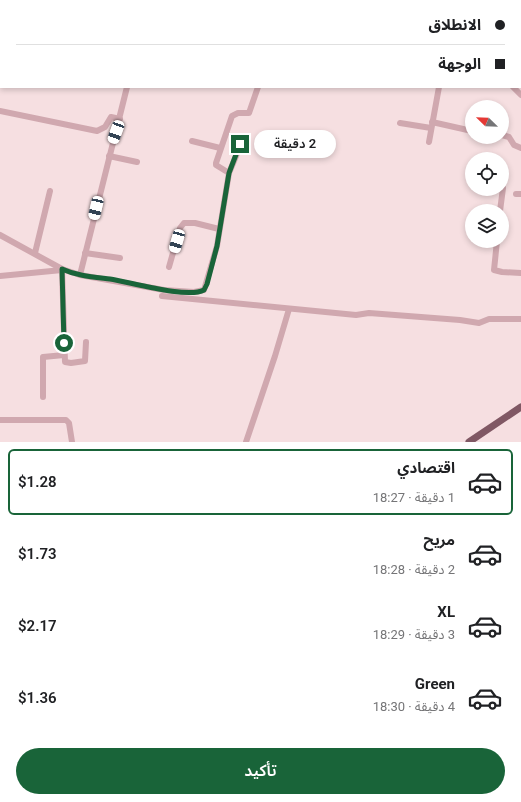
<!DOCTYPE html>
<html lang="ar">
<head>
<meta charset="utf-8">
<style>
	body { margin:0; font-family:Roboto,"Noto Sans Arabic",sans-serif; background:#f2f2f2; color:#202124; direction:rtl; height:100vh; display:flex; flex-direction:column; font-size:15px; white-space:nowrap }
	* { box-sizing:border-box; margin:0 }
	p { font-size:13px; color:#757577 }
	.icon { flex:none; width:22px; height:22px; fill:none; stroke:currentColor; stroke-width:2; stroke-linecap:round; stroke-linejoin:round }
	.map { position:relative; height:442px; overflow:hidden; direction:ltr }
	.drawer { display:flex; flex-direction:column; background:#fff; flex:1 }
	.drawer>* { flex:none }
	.top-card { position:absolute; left:0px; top:0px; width:521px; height:88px; box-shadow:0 2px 6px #0003; direction:rtl; display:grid; align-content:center; height:88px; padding:0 16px; background:#fff }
	.needle { width:26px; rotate:293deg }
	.buttons { position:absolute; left:465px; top:100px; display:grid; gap:8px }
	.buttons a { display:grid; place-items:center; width:44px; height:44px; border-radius:50%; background:#fff; box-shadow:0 2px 6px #0003; font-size:20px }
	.end { position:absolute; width:18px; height:18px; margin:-9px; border:5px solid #196439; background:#fff; box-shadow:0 0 0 2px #fff }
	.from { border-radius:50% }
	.bubble { position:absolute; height:28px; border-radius:14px; background:#fff; box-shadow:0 2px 6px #0003; font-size:13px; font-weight:600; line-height:28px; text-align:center; direction:rtl }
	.car { position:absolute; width:12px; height:24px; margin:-12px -6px; border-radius:5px; box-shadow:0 0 3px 1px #0007; background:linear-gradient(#fff 24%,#345 0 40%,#fff 0 76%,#345 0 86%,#fff 0) }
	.top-card b { display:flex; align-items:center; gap:14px; height:38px; font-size:15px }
	.top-card b+b { border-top:1px solid #e0e0e0 }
	.top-card i { width:10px; height:10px; background:#202124 }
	ul { padding:7px 0 0; list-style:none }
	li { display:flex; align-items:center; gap:12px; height:66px; margin:0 8px 6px; padding:0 8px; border:2px solid transparent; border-radius:6px }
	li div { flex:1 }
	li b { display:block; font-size:15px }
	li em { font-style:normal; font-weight:600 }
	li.on { border-color:#196439 }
	li>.icon { width:36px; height:36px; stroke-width:1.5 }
	.action { display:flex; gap:8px; margin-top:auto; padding:8px 16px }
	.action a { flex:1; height:46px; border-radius:24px; background:#196439; color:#fff; font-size:16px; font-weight:600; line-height:46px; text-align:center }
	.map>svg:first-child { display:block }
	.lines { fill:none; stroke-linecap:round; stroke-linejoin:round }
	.minor { stroke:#d0a8af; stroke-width:6 }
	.major { stroke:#805864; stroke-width:7 }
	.route { stroke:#196439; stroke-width:5 }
</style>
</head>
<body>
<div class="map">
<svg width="521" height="442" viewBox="0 0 521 442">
	<rect width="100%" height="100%" fill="#f6dfe1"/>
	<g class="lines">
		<g class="minor">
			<path d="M 285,0 L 290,1"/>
			<path d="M 469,0 L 472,1"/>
			<path d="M 23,1 L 23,0"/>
			<path d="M 94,1 L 95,0"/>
			<path d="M 146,1 L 146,0"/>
			<path d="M 210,1 L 210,0"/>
			<path d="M 356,1 L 357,0"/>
			<path d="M 436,1 L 437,0"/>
			<path d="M 464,1 L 464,0"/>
			<path d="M 520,52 L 521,50"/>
			<path d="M 513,87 L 521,95"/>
			<path d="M 0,111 L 97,131 L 105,127 L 111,117 L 120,119"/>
			<path d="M 432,122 L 472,131"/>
			<path d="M 400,123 L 431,128"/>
			<path d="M 502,135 L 509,137 L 514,145 L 521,148"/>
			<path d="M 192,141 L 220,148"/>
			<path d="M 429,142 L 439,87"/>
			<path d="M 109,156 L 137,162"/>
			<path d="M 229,173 L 241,144"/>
			<path d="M 516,194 L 521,194"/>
			<path d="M 500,211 L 503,188"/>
			<path d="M 0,235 L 62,269 L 80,275 L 164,290 L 194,292 L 204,290 L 217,246 L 229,173 L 216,165 L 216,163 L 232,116 L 238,113 L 249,113 L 258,87"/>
			<path d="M 497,241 L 494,270 L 502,272 L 521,273"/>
			<path d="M 35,253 L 50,191"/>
			<path d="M 85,253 L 120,258"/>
			<path d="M 169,267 L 180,228 L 184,223 L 195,223 L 219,229"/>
			<path d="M 62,269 L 65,362 L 71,363 L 85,361 L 86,342"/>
			<path d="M 80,275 L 127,87"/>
			<path d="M 0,276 L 62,270"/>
			<path d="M 162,296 L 356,315 L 369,313 L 460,320 L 479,323 L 489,319 L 521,319"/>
			<path d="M 43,397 L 43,357 L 64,355"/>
			<path d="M 0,420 L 66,420 L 69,423 L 72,442"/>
			<path d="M 246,442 L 275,356 L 289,309"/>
		</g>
		<path class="major" d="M 469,442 L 521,407"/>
	</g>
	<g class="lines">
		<path class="route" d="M 64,343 L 62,269 C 77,276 93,277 110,279 C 130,282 187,299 204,290 L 207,284 L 217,246 L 229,173 L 240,144"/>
	</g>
</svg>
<div class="buttons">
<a><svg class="needle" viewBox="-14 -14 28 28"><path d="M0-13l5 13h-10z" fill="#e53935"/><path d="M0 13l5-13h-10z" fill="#757577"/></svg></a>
<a><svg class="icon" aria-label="locate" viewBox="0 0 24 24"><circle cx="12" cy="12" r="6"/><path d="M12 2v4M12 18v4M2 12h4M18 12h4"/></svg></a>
<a><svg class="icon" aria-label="layers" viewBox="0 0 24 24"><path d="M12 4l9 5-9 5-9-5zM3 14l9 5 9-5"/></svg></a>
</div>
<i class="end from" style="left:64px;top:343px"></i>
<i class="end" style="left:240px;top:144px"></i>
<div class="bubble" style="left:254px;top:130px;width:82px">2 دقيقة</div>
<i class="car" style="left:116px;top:132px;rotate:200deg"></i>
<i class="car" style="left:96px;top:208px;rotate:193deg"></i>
<i class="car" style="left:177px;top:241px;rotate:196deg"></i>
<div class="top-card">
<b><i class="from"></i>الانطلاق</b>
<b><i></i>الوجهة</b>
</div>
</div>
<section class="drawer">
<ul>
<li class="on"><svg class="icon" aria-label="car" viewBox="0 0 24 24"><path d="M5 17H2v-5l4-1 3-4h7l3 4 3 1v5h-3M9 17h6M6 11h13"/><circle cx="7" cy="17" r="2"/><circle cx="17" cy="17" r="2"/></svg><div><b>اقتصادي</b><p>1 دقيقة · 18:27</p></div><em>$1.28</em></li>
<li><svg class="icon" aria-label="car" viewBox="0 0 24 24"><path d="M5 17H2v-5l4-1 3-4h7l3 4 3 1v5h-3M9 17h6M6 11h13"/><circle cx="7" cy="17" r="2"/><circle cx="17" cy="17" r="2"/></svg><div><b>مريح</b><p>2 دقيقة · 18:28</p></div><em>$1.73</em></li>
<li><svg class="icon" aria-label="car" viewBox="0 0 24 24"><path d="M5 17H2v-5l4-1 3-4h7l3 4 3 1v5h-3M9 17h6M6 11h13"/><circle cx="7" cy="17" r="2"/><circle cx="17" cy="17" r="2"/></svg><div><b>XL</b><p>3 دقيقة · 18:29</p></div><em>$2.17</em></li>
<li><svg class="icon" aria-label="car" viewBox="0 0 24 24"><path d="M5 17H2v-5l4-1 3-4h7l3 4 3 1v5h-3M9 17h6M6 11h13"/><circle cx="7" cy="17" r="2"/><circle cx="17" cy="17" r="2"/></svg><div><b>Green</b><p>4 دقيقة · 18:30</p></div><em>$1.36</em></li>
</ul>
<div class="action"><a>تأكيد</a></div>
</section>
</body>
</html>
